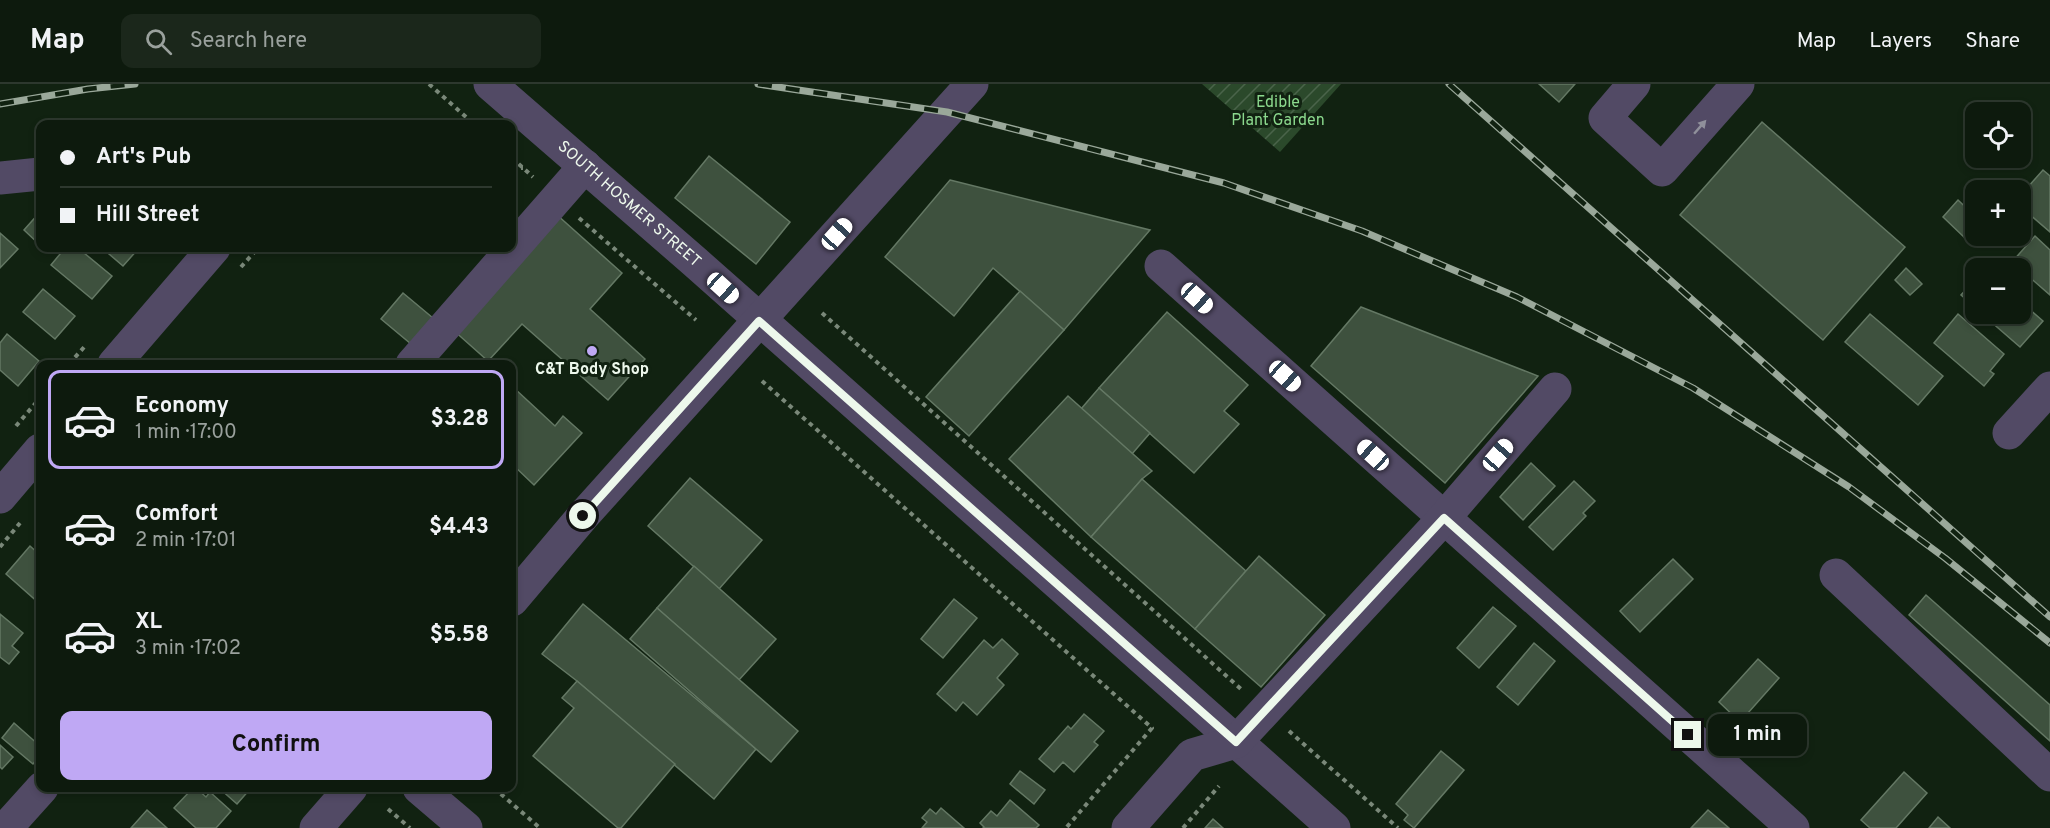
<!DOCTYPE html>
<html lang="en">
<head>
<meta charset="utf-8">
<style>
	body { margin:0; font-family:Overpass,sans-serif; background:#1b271b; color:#f1f3f6; height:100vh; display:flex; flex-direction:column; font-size:22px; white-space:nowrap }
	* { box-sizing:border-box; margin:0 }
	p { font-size:20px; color:#9aa19d }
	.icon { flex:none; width:33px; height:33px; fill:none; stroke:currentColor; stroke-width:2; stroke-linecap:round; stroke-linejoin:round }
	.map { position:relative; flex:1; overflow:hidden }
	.sheet { position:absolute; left:36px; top:276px; width:480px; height:432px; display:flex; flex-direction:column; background:#0d1a0d; border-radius:12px; box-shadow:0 3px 9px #0003,0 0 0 2px #2d382e }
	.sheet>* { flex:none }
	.top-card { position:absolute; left:36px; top:36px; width:480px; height:132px; border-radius:12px; box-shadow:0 3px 9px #0003,0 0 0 2px #2d382e; display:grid; align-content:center; height:132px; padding:0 24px; background:#0d1a0d }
	.fabs { position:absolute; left:1965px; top:18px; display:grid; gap:12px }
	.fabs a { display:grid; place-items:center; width:66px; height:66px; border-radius:12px; background:#0d1a0d; box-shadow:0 3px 9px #0003,0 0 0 2px #2d382e; font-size:30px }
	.end { position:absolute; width:27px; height:27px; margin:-14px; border:8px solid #edf8ec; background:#111; box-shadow:0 0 0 3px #111 }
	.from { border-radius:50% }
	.bubble { position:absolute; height:42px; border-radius:12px; background:#0d1a0d; box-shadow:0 3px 9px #0003,0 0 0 2px #2d382e; font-size:20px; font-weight:700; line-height:42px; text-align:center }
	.car { position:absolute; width:18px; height:36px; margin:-18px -9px; border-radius:8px; box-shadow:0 0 4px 2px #0007; background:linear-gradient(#fff 24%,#345 0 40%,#fff 0 76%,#345 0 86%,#fff 0) }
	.top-card b { display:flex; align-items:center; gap:21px; height:57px; font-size:22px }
	.top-card b+b { border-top:2px solid #2d382e }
	.top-card i { width:15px; height:15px; background:#f1f3f6 }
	ul { padding:10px 0 0; list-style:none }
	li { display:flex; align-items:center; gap:18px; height:99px; margin:0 12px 9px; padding:0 12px; border:3px solid transparent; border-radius:12px }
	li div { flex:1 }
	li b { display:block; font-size:22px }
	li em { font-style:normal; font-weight:700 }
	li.selected { border-color:#bfa8f4 }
	li>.icon { width:54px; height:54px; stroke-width:1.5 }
	.action { display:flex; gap:12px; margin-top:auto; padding:12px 24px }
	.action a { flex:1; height:69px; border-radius:12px; background:#bfa8f4; color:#111; font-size:24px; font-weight:700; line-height:69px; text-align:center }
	header { display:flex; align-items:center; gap:36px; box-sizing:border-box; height:84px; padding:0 30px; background:#0d1a0d; border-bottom:2px solid #2d382e }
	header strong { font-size:28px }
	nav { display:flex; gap:33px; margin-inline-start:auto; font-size:21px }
	.search { width:420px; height:54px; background:#1b271b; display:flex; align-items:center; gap:15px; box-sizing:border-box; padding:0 21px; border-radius:12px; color:#9aa19d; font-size:22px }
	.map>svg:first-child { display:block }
	.garden { fill:url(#garden-furrows) }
	.building { fill:#3e513e; stroke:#647864; stroke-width:1.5 }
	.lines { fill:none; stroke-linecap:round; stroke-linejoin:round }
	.path { stroke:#7a8879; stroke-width:4; stroke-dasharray:4.5 4.5; stroke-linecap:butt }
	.minor { stroke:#524a65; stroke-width:33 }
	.rail-casing { stroke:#9aa89a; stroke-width:7 }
	.rail { stroke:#121; stroke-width:4.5; stroke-dasharray:14; stroke-linecap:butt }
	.oneway { fill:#90909b }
	.route { stroke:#edf8ec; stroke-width:8 }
	.poi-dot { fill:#bfa8f4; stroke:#121; stroke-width:2 }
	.labels { text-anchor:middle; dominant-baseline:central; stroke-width:6; stroke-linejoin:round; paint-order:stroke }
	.park-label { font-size:16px; fill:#8bd88d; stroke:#121 }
	.street-label { font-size:16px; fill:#edf8ec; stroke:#121 }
	.poi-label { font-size:16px; font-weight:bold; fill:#edf8ec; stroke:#121 }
</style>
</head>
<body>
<header>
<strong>Map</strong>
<div class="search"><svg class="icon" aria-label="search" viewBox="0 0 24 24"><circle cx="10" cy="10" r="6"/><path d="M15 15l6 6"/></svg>Search here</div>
<nav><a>Map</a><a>Layers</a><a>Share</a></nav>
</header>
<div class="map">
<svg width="2050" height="744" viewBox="0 0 2050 744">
	<defs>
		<pattern id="garden-furrows" width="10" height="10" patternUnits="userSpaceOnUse" patternTransform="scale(1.5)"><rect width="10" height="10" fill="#2b492b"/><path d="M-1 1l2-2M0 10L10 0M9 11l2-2" fill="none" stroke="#4a644a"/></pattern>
	</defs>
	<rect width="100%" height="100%" fill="#121"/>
	<path class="garden" d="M 1202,0 L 1341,0 L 1280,68 Z"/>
	<g class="building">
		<path d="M 1539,0 L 1575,0 L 1559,18 Z"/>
		<path d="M 1762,38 L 1905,163 L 1823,256 L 1680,131 Z"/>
		<path d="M 709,72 L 790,138 L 756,180 L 675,114 Z"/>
		<path d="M 2043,86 L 2050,92 L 2050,148 L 2020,122 L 2020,112 Z"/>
		<path d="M 950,96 L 1150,146 L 1064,246 L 993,184 L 954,232 L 885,173 Z"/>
		<path d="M 1958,116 L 1976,133 L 1976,144 L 1966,155 L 1943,133 Z"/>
		<path d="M 40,128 L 40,161 L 24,146 Z"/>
		<path d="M 556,130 L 622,189 L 590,225 L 645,275 L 608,316 L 522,240 L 488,277 L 452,245 Z"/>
		<path d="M 0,149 L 18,165 L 0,184 Z"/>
		<path d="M 2035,152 L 2050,166 L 2050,211 L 2012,178 Z"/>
		<path d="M 65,164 L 78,164 L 112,192 L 92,215 L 51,181 Z"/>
		<path d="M 102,164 L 139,164 L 123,182 Z"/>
		<path d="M 1906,184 L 1922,200 L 1910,211 L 1895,196 Z"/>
		<path d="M 1976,195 L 1976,224 L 1961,211 Z"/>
		<path d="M 43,205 L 75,232 L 55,255 L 23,228 Z"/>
		<path d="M 1020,207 L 1064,246 L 969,352 L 926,313 Z"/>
		<path d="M 403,209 L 433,234 L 411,260 L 381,235 Z"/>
		<path d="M 2020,217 L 2043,237 L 2020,263 L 1982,230 L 2020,230 Z"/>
		<path d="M 1361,223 L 1538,292 L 1445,399 L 1311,282 Z"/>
		<path d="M 1167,228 L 1248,301 L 1224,327 L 1239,340 L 1194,389 L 1099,304 Z"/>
		<path d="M 1870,230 L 1943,292 L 1918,321 L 1845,258 Z"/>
		<path d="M 1958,230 L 2004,270 L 1990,287 L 1994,290 L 1984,302 L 1934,259 Z"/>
		<path d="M 7,250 L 39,277 L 18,302 L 0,286 L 0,259 Z"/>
		<path d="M 514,304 L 555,342 L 563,332 L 582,349 L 534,401 L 512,380 L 512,307 Z"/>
		<path d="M 1099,304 L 1150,349 L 1132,370 L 1081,325 Z"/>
		<path d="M 1068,312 L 1152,387 L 1142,395 L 1091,453 L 1009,375 Z"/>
		<path d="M 1531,379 L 1555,402 L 1523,436 L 1500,413 Z"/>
		<path d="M 690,394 L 762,456 L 719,505 L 648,442 Z"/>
		<path d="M 1142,395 L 1246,487 L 1195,545 L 1091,453 Z"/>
		<path d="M 1574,397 L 1595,417 L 1583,429 L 1586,432 L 1553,466 L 1529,443 Z"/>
		<path d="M 30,462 L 40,471 L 40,520 L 6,490 Z"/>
		<path d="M 1259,472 L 1325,531 L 1261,603 L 1195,545 Z"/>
		<path d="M 1673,475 L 1693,495 L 1640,548 L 1620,527 Z"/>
		<path d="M 694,482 L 776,555 L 738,597 L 657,524 Z"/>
		<path d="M 1926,511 L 2050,621 L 2050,657 L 1909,531 Z"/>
		<path d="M 954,515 L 977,534 L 943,574 L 921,555 Z"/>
		<path d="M 583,520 L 756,665 L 714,715 L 577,597 L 542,570 Z"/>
		<path d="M 1493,523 L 1516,542 L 1479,584 L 1457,564 Z"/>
		<path d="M 657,524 L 798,647 L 771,678 L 630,555 Z"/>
		<path d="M 0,530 L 23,549 L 12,562 L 19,568 L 9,580 L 0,573 Z"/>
		<path d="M 1002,555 L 1018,570 L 997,594 L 1004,601 L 977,631 L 963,618 L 956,627 L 937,610 L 984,556 L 993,564 Z"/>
		<path d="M 1534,559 L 1555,577 L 1518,621 L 1497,603 Z"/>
		<path d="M 1758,575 L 1779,594 L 1740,638 L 1719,618 Z"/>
		<path d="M 577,597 L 675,680 L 621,744 L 618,744 L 533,672 L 574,624 L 562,614 Z"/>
		<path d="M 1084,630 L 1104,647 L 1094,658 L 1098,661 L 1074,688 L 1063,678 L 1054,688 L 1039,675 L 1068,642 L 1071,645 Z"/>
		<path d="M 14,639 L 40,662 L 40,671 L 33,680 L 2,654 Z"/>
		<path d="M 0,661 L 13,673 L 2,685 L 0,683 Z"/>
		<path d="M 1441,667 L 1464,686 L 1414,744 L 1404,736 L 1408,731 L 1396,720 Z"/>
		<path d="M 1020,687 L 1045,706 L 1034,720 L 1010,700 Z"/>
		<path d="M 1904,688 L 1927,709 L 1896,744 L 1870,744 L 1861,736 Z"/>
		<path d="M 193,704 L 196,704 L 206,713 L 210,708 L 231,727 L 216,744 L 196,744 L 174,724 Z"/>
		<path d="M 219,704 L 251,704 L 237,720 Z"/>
		<path d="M 1010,716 L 1039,741 L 1036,744 L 983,744 L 984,743 L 980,739 L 991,727 L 997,732 Z"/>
		<path d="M 941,724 L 964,744 L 922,744 L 927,738 L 922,734 L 930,725 L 936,730 Z"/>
		<path d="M 147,726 L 167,744 L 131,744 Z"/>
		<path d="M 1708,726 L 1729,744 L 1691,744 Z"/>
		<path d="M 1938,733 L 1950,744 L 1929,744 Z"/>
		<path d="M 1213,735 L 1223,744 L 1205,744 Z"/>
	</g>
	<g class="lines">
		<g class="path">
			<path d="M 429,0 L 474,40"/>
			<path d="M 512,74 L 533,93"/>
			<path d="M 512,84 L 523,84"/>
			<path d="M 579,134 L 696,236"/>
			<path d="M 241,183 L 258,164"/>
			<path d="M 822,229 L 1241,605"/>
			<path d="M 69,280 L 86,261"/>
			<path d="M 762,297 L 1152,644 L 1066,744"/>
			<path d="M 16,342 L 40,314"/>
			<path d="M 0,463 L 20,439"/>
			<path d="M 1289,647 L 1398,744"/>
			<path d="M 494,704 L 540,744"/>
			<path d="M 388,725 L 410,744"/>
			<path d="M 1183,744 L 1219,702"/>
		</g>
		<g class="minor">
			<path id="s1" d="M 490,0 L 695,178 L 1334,744"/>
			<path d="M 1634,0 L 1605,34 L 1662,86 L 1738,0"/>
			<path d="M 0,94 L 40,90"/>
			<path d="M 1161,182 L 1793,744"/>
			<path d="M 114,280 L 214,164"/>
			<path d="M 412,280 L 585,82"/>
			<path d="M 2009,349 L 2050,304"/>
			<path d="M 0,413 L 40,366"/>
			<path d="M 1836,491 L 2050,691"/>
			<path d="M 512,516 L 583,432 L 972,0"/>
			<path d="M 419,704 L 466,744"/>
			<path d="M 6,744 L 42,704"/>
			<path d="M 316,744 L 351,704"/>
			<path d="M 1128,744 L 1192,671 L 1236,658 L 1444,434 L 1555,305"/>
		</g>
		<defs>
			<g id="rail">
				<path d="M 758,0 L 947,28 L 1224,99 L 1362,147 L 1517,213 L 1693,304 L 1849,403 L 1945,474 L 2050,559"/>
				<path d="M 1449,0 L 2050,533"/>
				<path d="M 0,20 L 88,5 L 135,0"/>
			</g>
		</defs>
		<use href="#rail" class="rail-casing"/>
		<use href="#rail" class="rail"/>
	</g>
	<defs><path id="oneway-solid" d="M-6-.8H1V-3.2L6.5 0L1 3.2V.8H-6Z" transform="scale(1.5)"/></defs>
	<use class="oneway" href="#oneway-solid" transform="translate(1700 43) rotate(-49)"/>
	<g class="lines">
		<path class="route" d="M 583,432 L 759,237 L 1236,658 L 1444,434 L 1688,651"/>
	</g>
	<circle class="poi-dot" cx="592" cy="267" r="6"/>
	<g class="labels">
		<g class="park-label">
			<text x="1278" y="19">Edible<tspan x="1278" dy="18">Plant Garden</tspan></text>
		</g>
		<g class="street-label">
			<text stroke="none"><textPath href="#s1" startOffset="184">SOUTH HOSMER STREET</textPath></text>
		</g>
		<g class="poi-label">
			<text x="592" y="286">C&amp;T Body Shop</text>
		</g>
	</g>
</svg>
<div class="fabs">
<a><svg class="icon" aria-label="locate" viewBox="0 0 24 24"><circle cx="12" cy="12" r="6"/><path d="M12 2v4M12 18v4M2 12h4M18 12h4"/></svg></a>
<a>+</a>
<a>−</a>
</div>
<i class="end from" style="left:583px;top:432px"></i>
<i class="end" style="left:1688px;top:651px"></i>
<div class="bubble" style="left:1708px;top:630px;width:99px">1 min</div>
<i class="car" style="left:837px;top:150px;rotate:42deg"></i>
<i class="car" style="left:723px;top:204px;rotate:132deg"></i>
<i class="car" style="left:1197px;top:214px;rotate:132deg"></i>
<i class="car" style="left:1285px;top:292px;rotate:132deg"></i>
<i class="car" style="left:1373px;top:371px;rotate:312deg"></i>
<i class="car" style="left:1498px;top:371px;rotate:41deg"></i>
<div class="top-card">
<b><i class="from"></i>Art's Pub</b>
<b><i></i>Hill Street</b>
</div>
<section class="sheet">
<ul>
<li class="selected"><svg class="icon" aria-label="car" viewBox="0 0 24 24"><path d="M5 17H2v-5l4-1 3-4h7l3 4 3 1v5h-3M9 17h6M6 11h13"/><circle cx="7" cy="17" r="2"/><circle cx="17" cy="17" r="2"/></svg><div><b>Economy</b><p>1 min · 17:00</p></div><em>$3.28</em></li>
<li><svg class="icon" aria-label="car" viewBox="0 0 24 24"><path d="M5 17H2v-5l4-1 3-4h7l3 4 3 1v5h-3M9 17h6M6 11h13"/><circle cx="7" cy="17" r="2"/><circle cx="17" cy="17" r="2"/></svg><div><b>Comfort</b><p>2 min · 17:01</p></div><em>$4.43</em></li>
<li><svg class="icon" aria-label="car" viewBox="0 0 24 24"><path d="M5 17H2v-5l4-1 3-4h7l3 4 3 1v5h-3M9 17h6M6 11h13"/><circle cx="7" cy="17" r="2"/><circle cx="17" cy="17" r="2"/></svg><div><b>XL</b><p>3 min · 17:02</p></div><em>$5.58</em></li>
</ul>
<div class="action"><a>Confirm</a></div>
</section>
</div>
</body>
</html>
